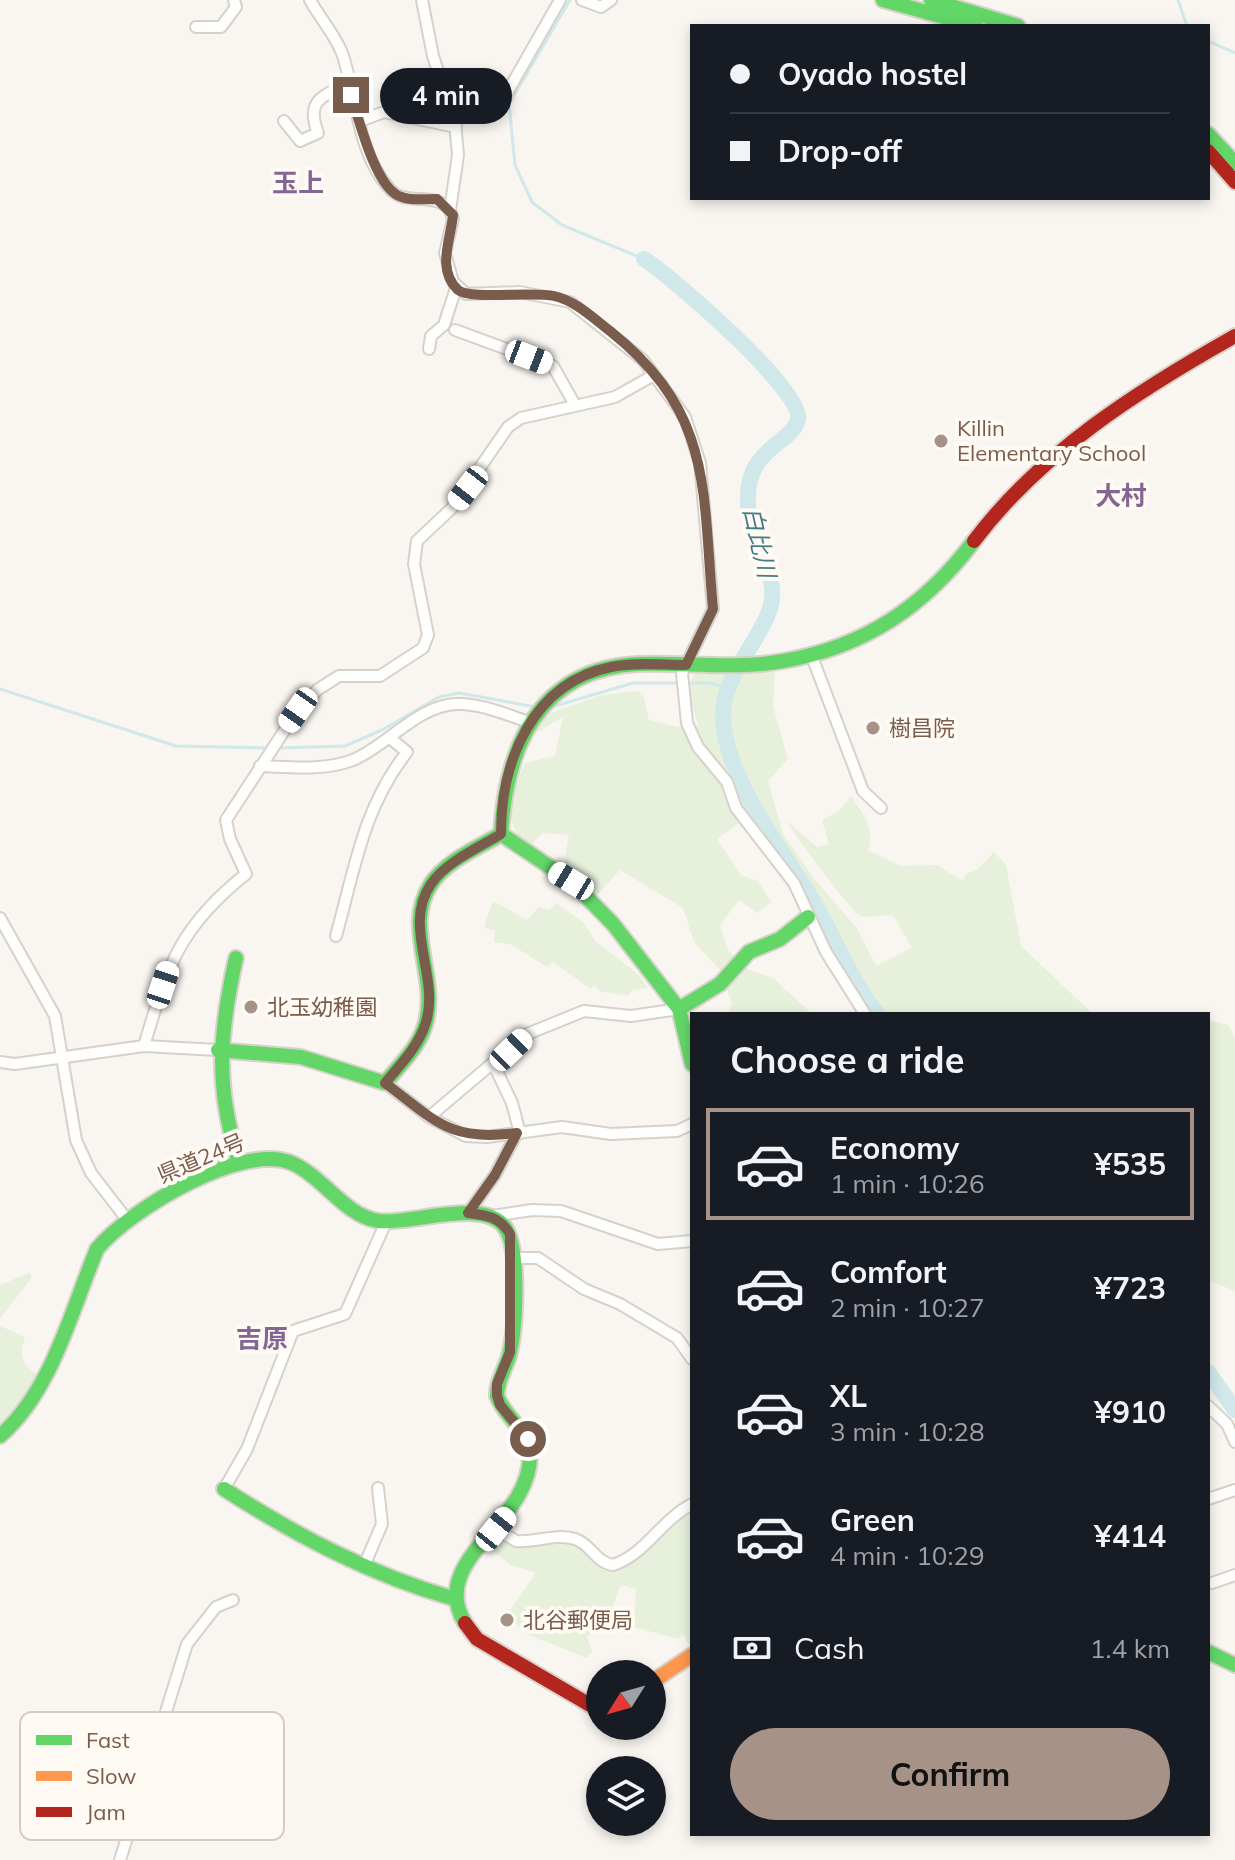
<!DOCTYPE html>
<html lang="en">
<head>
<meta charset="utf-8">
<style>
	body { margin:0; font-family:Mulish,"Noto Sans JP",sans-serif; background:#20242c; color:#f1f3f6; height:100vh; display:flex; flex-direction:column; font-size:30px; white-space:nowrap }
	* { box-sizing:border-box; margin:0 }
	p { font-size:26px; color:#9ea1a6 }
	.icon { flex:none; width:44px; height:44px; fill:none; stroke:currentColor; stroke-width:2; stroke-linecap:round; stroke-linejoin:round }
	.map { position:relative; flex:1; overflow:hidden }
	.panel { position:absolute; left:690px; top:1012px; width:520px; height:824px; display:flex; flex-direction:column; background:#171b24; border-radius:0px; box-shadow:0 4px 12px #0003 }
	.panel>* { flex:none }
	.banner { position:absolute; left:690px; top:24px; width:520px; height:176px; border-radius:0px; box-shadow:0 4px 12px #0003; display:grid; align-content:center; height:176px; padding:0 40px; background:#171b24 }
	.needle { width:52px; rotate:233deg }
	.tools { position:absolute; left:586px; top:1660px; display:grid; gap:16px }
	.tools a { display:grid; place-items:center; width:80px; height:80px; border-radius:50%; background:#171b24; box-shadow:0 4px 12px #0003; font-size:40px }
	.end { position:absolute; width:36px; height:36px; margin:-18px; border:10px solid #7a5c4d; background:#fff; box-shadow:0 0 0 4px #fff }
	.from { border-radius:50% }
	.bubble { position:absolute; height:56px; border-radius:28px; background:#171b24; box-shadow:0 4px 12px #0003; font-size:26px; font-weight:700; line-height:56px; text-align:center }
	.car { position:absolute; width:24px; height:48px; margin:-24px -12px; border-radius:10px; box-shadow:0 0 6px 2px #0007; background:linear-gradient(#fff 24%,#345 0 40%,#fff 0 76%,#345 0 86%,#fff 0) }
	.banner b { display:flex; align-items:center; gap:28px; height:76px; font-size:30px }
	.banner b+b { border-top:2px solid #363941 }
	.banner i { width:20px; height:20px; background:#f1f3f6 }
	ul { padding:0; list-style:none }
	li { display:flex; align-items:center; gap:24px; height:112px; margin:0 16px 12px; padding:0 24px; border:4px solid transparent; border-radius:0px }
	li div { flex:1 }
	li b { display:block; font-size:30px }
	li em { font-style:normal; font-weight:700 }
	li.on { border-color:#a69286 }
	li>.icon { width:72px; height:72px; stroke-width:1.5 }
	h2 { padding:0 40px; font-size:36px; line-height:96px }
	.pay { display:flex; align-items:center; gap:20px; height:88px; padding:0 40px; font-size:30px }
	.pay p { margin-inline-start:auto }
	.primary-button { display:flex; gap:16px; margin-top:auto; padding:16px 40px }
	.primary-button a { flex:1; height:92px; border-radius:48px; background:#a69286; color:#111; font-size:32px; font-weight:700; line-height:92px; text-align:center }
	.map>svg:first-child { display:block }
	.green { fill:#e7f0db }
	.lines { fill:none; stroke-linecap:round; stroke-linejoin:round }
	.stream { stroke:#d0e8ea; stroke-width:3 }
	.river { stroke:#d0e8ea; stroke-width:16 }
	.street-casing { stroke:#d7d1cb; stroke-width:14 }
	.fast-casing { stroke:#d9d2cb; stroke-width:18 }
	.slow-casing { stroke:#d9d2cb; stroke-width:18 }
	.jam-casing { stroke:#d9d2cb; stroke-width:18 }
	.street { stroke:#fefefd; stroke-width:10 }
	.fast { stroke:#63d668; stroke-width:14 }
	.slow { stroke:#ff974d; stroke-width:14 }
	.jam { stroke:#b3261e; stroke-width:14 }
	.route { stroke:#7a5c4d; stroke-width:10 }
	.poi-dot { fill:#a69286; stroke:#fffaf3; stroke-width:3 }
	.labels { text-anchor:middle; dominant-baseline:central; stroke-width:8; stroke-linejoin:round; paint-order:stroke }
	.poi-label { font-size:22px; fill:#7a5c4d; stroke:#fffaf3; text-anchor:start }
	.street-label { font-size:22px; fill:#7a5c4d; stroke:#fffaf3 }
	.water-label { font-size:24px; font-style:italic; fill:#437c86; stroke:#fffaf3 }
	.quarter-label { font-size:26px; font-weight:bold; fill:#846695; stroke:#fffaf3 }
	.key { fill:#fffaf3; stroke:#d7cbc1; stroke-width:2 }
	.key-label { font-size:22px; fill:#7a5c4d }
</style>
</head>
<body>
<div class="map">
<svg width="1235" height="1860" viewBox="0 0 1235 1860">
	<rect width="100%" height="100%" fill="#f9f5f0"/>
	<g class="green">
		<path d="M 775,672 L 773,706 L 788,759 L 768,781 L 783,834 L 816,881 L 856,927 L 876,966 L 912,948 L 893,915 C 884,915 870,918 861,916 C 853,914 792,833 787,821 L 817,847 L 829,844 L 822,820 L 839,811 L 851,796 C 862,812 876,830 868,850 L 900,866 L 937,865 L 963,881 L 966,874 L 978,869 L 994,852 L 1006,865 L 1021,946 L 1093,1014 L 873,1014 L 787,864 L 763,831 L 739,823 L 717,839 L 741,875 L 758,881 L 771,902 L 757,913 L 739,900 L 720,925 L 728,950 L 747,969 L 773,978 L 812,1014 L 728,1014 L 732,1003 L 719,969 L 694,942 L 683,908 L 620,870 L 598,894 L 563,869 L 569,835 L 542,833 L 528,848 C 500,817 510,796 525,763 L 555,756 L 563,717 L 532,735 L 550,713 L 602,695 L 638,691 L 644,698 L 649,720 L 676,727 L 698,725 L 688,691 L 694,673 Z"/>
		<path d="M 493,901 L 527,920 L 539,907 L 550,910 L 556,903 L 583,922 L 596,942 L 639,975 L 648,988 L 632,990 L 628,996 L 600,991 L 594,985 L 591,989 L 553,962 L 547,967 L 510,944 L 494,942 L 495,931 L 484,927 Z"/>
		<path d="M 1208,1020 L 1228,1025 L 1235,1038 L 1235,1291 L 1208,1280 Z"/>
		<path d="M 29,1273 L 32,1277 L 0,1319 L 0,1285 Z"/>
		<path d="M 0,1326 L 25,1337 C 18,1357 23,1368 42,1376 L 0,1436 Z"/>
		<path d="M 692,1504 L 692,1650 L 683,1634 L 678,1639 L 634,1627 L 636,1589 L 621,1585 L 607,1621 L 587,1637 L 592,1652 L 587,1658 L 529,1635 L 514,1622 L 517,1616 L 510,1610 L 536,1573 L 511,1565 L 484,1545 L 497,1529 L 513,1540 L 571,1539 L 615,1565 Z"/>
	</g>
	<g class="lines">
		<g class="stream">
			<path d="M 570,0 L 509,104 L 515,165 L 532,202 L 562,225 L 644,259"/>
			<path d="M 1178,0 L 1187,26"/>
			<path d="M 1208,41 L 1235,53"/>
			<path d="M 0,689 L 176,746 L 271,748"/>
			<path d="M 548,708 L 633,683 L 711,683 L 727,688"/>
			<path d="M 279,748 L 345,746 L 382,730 L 439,697 L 459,693 L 536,707"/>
		</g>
		<g class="river">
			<path d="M 644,259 C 671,276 803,390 798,419 C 793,444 745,447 748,503 C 749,538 781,574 770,609 C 757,646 721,678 723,719 C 727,784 786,853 817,908 C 837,943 852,982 877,1014"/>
			<path d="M 1208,1372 L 1235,1410"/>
		</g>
		<defs>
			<g id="street">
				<path d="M 310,0 C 320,18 335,35 342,53 C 357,96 357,153 389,188 C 405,208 433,190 450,210"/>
				<path d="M 422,0 L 433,56 L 455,123 L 458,155 L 450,210 L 453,219 L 445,253 L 453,282 L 466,294 L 520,292 L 570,302 L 643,360 L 685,417 L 700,463 L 713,609 L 682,673 L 687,723 L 698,747 L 727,782 L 736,808 L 794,883 L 826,952 L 865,1014"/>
				<path d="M 582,0 L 601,7 L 611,0"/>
				<path d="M 196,27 L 221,27 L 236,7 L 234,0"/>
				<path d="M 504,98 L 560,0"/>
				<path d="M 284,121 L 300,141 L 318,133 C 305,100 323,96 349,83"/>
				<path d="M 360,121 L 384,112 L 456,127"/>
				<path d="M 455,330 L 553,366 L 575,405"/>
				<path d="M 429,349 L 431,336 L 444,325 L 456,288"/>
				<path d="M 811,654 L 863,791 L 881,808"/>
				<path d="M 260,766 C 291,767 324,771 353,760 C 387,746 418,705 457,704 C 480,703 507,715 529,722"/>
				<path d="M 0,918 L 55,1016 L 76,1140 L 91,1173 L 125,1217"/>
				<path d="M 336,936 C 355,868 363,808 407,752 L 390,738"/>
				<path d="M 144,1046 C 168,966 178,928 246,874 L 230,839 L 226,820 L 288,725 L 317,690 L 339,676 L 380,676 L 423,648 L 428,635 L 414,564 L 417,541 L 452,508 L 508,427 L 521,418 L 615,397 L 654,375"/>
				<path d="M 0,1062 L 15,1064 L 144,1046 L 218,1050"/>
				<path d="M 494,1065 L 512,1103 L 520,1133"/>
				<path d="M 385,1083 L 429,1117 L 466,1136 L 487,1137 L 562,1127 L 611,1134 L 677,1131 L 692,1124"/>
				<path d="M 429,1117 L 527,1034 L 584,1011 L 631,1016 L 679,1009"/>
				<path d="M 468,1213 L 495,1175 L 517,1133"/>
				<path d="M 492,1216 L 532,1210 L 561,1211 L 658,1244 L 692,1241"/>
				<path d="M 513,1258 L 538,1258 L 584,1289 L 620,1304 L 677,1338 L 692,1359"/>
				<path d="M 1208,1406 L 1227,1424 L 1235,1442"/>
				<path d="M 224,1489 L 247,1449 L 293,1331 L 345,1314 L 386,1222"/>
				<path d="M 1208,1499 L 1235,1490"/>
				<path d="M 496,1529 L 516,1541 C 536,1543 554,1533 575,1539 C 591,1544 595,1562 613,1565 C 646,1554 661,1520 692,1504"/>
				<path d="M 364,1566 L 382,1524 L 378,1488"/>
				<path d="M 1212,1583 L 1235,1575"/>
				<path d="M 120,1860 L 187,1644 L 216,1607 L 233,1600"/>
			</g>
			<g id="fast">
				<path d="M 883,0 L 976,26"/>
				<path d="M 931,0 L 1018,26"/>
				<path d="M 1208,134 L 1235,163"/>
				<path d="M 501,834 C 506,747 539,669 637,664 C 686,662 735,670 783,661 C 865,647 925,606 974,541"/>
				<path d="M 501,834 L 571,881 L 613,924 L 679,1009 L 692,1064"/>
				<path d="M 236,958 C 219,1034 215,1087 239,1162"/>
				<path d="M 679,1009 L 720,984 L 749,952 L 780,939 L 808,917"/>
				<path d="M 218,1050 L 301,1057 L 385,1083 C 400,1065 420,1046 426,1022 C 438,976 403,926 431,884 C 447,860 478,848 501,834"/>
				<path d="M 0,1436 C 52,1391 71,1311 97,1249 C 129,1210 244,1140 294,1164 C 324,1178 345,1216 379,1221 C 411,1225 487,1196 506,1229 C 520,1253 516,1329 509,1356 C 505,1370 497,1380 497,1396 C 504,1417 530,1431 530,1454 C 532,1523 426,1559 465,1623"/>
				<path d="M 224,1489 C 297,1536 371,1575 455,1599"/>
				<path d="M 1208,1652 L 1235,1665"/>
			</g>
			<path id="slow" d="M 652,1682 L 692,1655"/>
			<g id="jam">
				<path d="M 1208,151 L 1235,182"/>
				<path d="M 974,541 C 1041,452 1139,390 1235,336"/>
				<path d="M 465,1623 L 477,1639 L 590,1705 L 600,1704"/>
			</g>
		</defs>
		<use href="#street" class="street-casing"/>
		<use href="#fast" class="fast-casing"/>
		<use href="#slow" class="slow-casing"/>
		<use href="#jam" class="jam-casing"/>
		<use href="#street" class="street"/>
		<use href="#fast" class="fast"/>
		<use href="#slow" class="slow"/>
		<use href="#jam" class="jam"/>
	</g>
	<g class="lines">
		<path class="route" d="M 351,95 C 359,119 375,186 399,196 C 410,201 425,199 437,199 L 453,215 C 451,238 436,270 458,290 C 470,300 533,291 554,296 C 576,301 593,318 610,331 C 714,414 702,490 713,609 L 686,665 C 662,665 634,662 611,667 C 532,683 501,762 501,834 C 478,848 446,862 431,884 C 402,926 440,977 426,1022 C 419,1046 400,1065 385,1083 C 436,1121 449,1142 517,1133 L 495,1175 L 468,1213 C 487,1215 500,1217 510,1234 L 510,1352 L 497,1384 L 497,1395 L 500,1405 L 528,1439"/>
	</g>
	<g class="poi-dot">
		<circle cx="941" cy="441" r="8"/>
		<circle cx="873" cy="728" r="8"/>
		<circle cx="251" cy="1007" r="8"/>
		<circle cx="507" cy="1620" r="8"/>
	</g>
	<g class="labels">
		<g class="poi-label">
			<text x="957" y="428">Killin<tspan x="957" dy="25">Elementary School</tspan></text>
			<text x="889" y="728">樹昌院</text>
			<text x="267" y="1007">北玉幼稚園</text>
			<text x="523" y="1620">北谷郵便局</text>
		</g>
		<g class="street-label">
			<text transform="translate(201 1158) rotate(-23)">県道24号</text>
		</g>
		<g class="water-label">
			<text transform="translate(760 542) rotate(77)">白比川</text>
		</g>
		<g class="quarter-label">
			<text x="298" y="182">玉上</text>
			<text x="1121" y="495">大村</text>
			<text x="262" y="1338">吉原</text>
		</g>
	</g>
	<rect x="20" y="1712" width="264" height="128" rx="12" class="key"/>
	<rect x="36" y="1735" width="36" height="10" fill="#63d668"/>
	<rect x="36" y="1771" width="36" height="10" fill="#ff974d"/>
	<rect x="36" y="1807" width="36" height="10" fill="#b3261e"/>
	<g class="key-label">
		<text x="86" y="1748">Fast</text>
		<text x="86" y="1784">Slow</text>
		<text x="86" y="1820">Jam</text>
	</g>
</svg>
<div class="tools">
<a><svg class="needle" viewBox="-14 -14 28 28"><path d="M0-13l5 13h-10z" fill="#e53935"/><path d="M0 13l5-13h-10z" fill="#9ea1a6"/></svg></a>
<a><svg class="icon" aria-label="layers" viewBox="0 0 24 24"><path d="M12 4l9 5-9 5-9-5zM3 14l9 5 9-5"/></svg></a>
</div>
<i class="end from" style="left:528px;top:1439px"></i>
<i class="end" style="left:351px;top:95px"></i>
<div class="bubble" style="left:380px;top:68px;width:132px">4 min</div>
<i class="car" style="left:529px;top:357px;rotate:111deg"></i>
<i class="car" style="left:468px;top:488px;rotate:218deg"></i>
<i class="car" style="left:298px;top:710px;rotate:215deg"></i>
<i class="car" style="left:571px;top:881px;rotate:301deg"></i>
<i class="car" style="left:163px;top:985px;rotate:18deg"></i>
<i class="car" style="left:511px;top:1050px;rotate:46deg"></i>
<i class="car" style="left:496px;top:1529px;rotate:39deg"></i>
<div class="banner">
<b><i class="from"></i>Oyado hostel</b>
<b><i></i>Drop-off</b>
</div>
<section class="panel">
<h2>Choose a ride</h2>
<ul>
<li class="on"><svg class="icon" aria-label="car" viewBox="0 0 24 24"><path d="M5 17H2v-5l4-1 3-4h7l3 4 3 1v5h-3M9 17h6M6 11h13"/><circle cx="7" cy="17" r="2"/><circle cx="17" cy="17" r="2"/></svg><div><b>Economy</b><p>1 min · 10:26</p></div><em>¥535</em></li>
<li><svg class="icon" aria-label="car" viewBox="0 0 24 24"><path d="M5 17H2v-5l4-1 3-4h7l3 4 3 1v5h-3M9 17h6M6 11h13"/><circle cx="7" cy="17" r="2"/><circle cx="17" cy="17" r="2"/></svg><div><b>Comfort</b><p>2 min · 10:27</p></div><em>¥723</em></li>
<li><svg class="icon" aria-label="car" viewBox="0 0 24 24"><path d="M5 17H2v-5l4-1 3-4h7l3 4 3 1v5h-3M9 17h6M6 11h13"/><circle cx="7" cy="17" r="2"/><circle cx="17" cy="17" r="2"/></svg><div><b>XL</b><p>3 min · 10:28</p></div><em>¥910</em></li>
<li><svg class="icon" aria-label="car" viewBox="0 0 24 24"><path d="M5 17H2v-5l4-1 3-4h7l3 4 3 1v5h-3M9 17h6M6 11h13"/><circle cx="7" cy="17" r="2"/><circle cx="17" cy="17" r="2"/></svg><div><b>Green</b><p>4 min · 10:29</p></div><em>¥414</em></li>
</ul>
<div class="pay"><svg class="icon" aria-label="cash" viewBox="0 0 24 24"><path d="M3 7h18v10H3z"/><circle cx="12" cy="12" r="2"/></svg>Cash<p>1.4 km</p></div>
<div class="primary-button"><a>Confirm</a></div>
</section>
</div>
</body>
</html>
